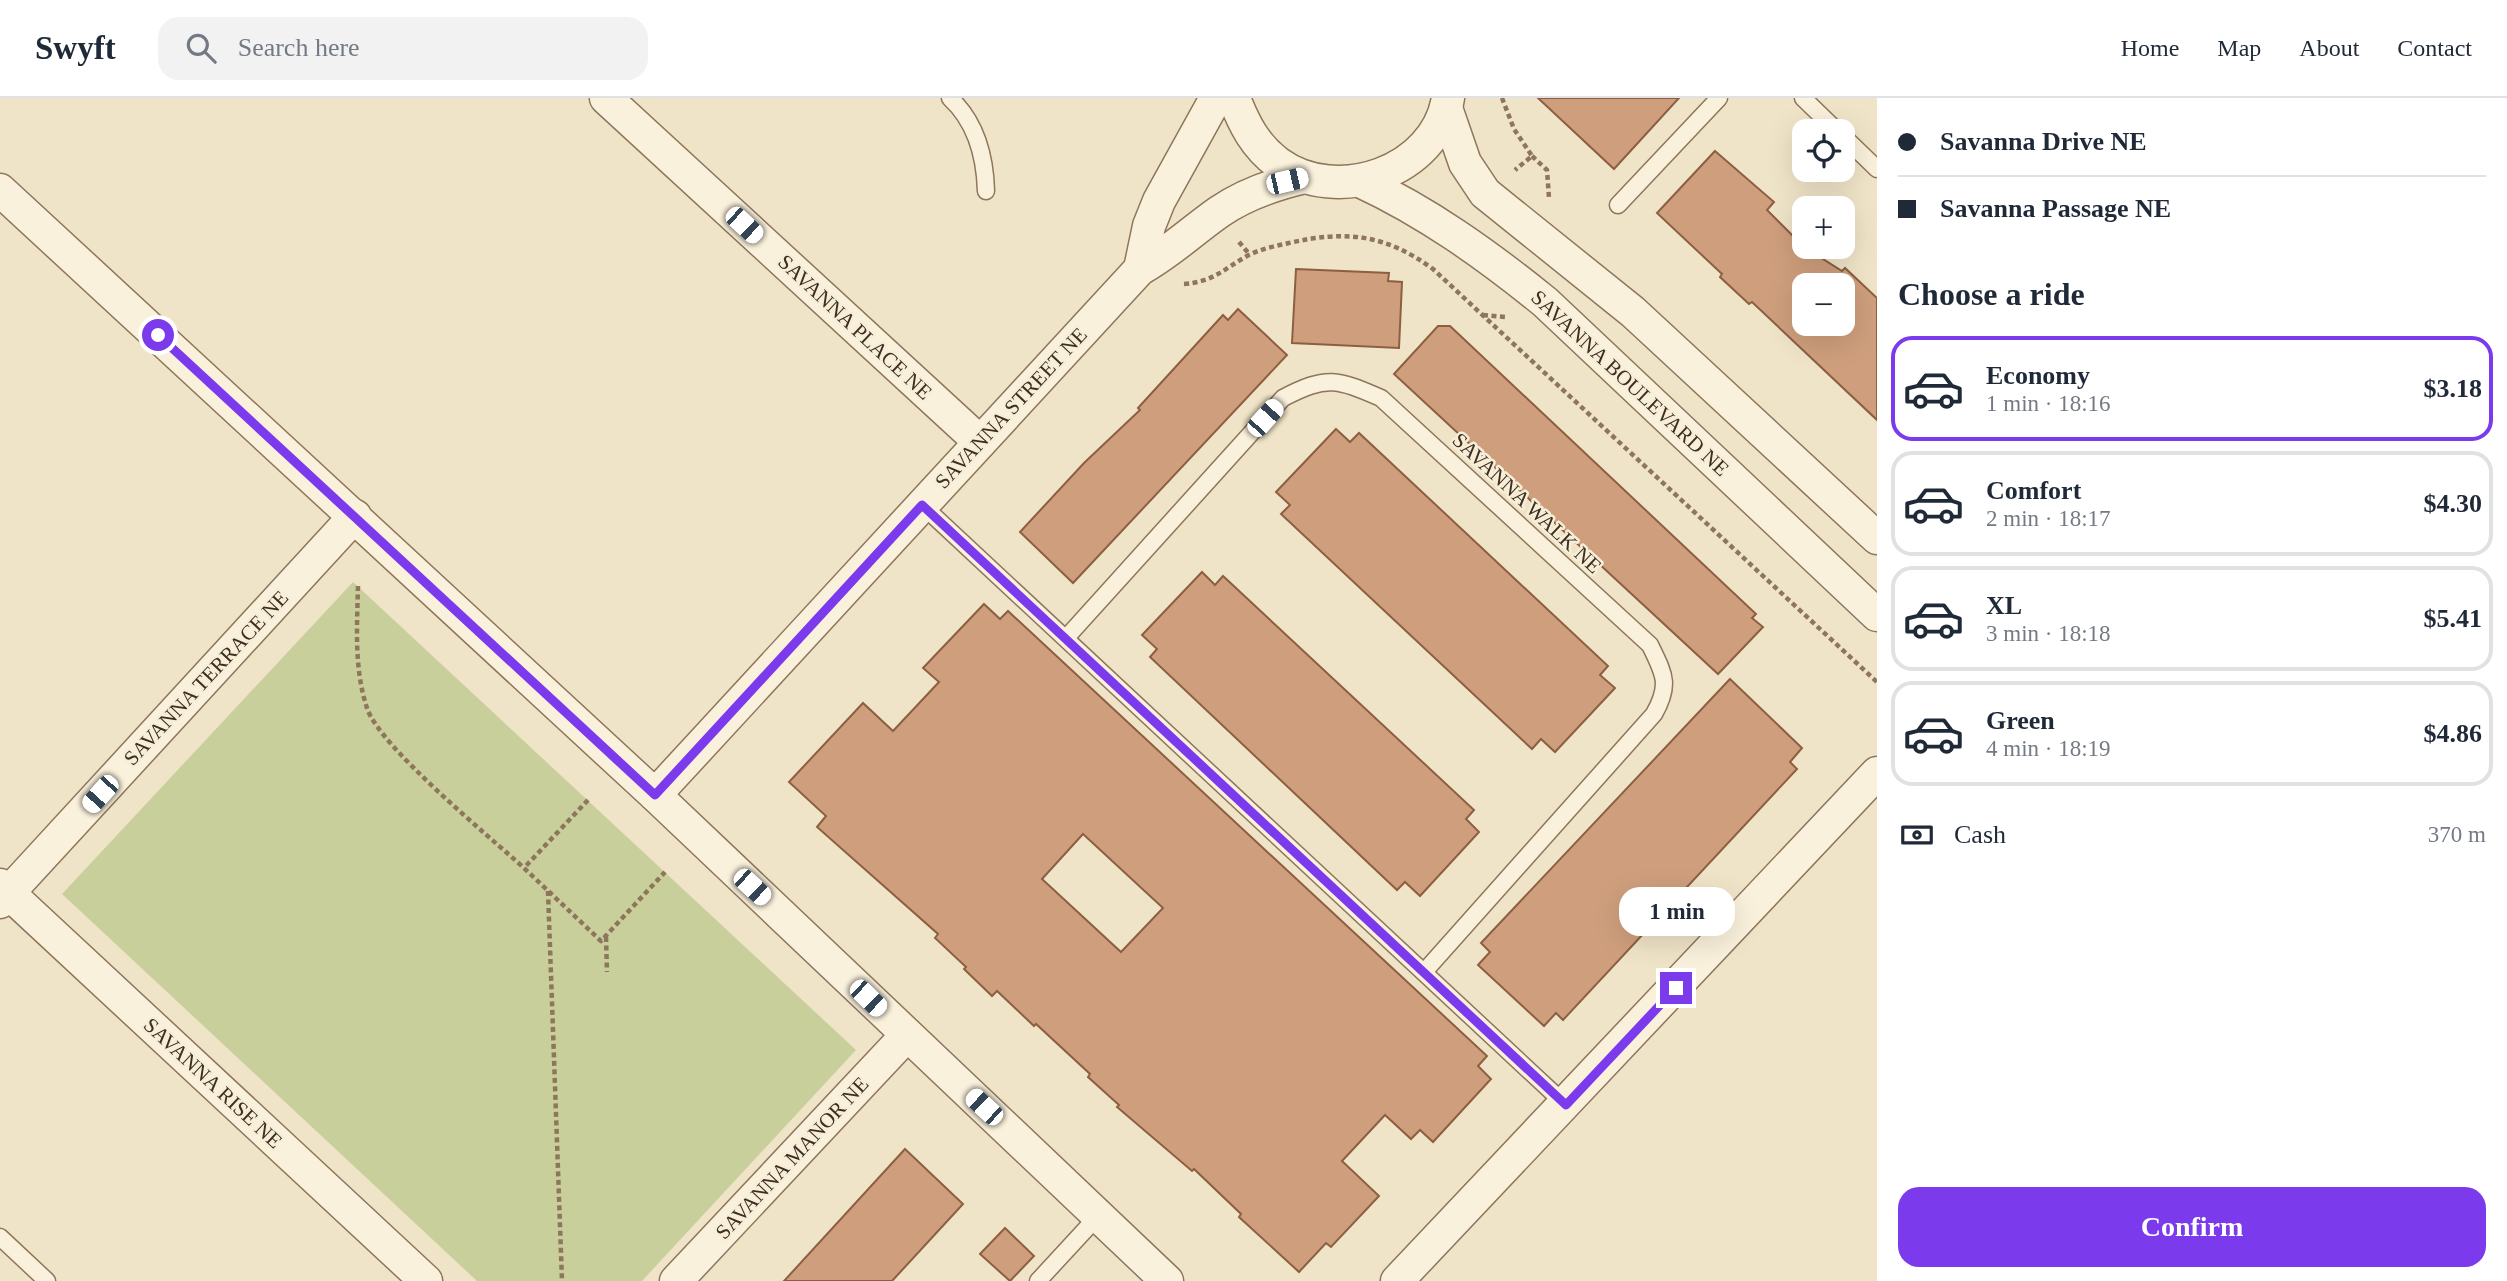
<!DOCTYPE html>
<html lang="en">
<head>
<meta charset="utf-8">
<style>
	body { margin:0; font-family:"Times New Roman",serif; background:#f2f2f3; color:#1f2937; height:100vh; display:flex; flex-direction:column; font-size:26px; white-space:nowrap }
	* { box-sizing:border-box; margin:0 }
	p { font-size:23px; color:#747a83 }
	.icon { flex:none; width:38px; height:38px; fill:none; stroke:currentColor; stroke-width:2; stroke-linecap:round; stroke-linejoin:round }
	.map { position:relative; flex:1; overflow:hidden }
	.details { display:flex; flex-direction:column; background:#fff; width:630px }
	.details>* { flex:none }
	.hud { display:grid; align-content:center; height:154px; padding:0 21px; background:#fff }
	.fabs { position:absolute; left:1792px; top:21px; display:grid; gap:14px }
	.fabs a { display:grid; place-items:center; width:63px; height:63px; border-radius:14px; background:#fff; box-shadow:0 7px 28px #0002; font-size:35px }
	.end { position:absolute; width:32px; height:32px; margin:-16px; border:9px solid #7c3aed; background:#fff; box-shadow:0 0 0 4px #fff }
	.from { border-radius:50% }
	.bubble { position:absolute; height:49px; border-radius:21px; background:#fff; box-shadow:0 7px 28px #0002; font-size:23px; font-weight:700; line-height:49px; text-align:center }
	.car { position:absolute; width:21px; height:42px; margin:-21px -10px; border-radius:9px; box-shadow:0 0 5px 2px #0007; background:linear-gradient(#fff 24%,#345 0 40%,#fff 0 76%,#345 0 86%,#fff 0) }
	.hud b { display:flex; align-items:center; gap:24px; height:66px; font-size:26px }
	.hud b+b { border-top:2px solid #e0e1e3 }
	.hud i { width:18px; height:18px; background:#1f2937 }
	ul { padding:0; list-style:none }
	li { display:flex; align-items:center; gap:21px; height:105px; margin:0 14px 10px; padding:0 7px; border:4px solid #e0e1e3; border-radius:21px }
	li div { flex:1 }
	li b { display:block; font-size:26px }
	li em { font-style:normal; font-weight:700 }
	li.on { border-color:#7c3aed }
	li>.icon { width:63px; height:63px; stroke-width:1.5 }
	h2 { padding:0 21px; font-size:32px; line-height:84px }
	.pay { display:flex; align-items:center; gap:18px; height:77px; padding:0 21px; font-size:26px }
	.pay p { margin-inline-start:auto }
	.cta { display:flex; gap:14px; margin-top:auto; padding:14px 21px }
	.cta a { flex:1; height:80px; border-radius:21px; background:#7c3aed; color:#fff; font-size:28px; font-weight:700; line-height:80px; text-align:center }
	header { display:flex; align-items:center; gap:42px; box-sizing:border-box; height:98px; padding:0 35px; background:#fff; border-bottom:2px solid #e0e1e3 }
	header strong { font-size:33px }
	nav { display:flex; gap:38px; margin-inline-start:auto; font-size:24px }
	.search { width:490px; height:63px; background:#f2f2f3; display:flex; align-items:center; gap:18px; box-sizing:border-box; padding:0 24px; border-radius:21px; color:#747a83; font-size:26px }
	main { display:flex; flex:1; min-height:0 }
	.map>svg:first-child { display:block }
	.green { fill:#c9cf9b }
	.building { fill:#cf9f7d; stroke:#8d5f41; stroke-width:2; fill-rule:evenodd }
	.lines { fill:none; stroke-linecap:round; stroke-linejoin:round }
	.lane-casing { stroke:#8d765c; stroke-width:19 }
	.street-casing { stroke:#8d765c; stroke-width:35 }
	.path { stroke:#8d765c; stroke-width:4.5; stroke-dasharray:5 3.5; stroke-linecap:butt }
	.lane { stroke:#faf1dc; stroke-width:16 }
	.street { stroke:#faf1dc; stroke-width:32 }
	.route { stroke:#7c3aed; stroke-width:9 }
	.labels { text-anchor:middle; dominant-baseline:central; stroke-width:5; stroke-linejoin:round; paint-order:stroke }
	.street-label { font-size:21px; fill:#3d2e20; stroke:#f7eed8 }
</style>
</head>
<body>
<header>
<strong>Swyft</strong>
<div class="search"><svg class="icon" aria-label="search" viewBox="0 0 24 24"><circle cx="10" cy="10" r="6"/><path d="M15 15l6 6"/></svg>Search here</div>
<nav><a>Home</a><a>Map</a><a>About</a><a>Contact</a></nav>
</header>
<main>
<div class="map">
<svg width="1877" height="1183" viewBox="0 0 1877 1183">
	<rect width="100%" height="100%" fill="#f0e4c8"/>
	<path class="green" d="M 353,484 L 856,952 L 642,1183 L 477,1183 L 62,796 Z"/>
	<g class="building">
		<path d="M 1538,0 L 1679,0 L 1614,71 Z"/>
		<path d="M 1715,53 L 1774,104 L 1767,112 L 1804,149 L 1842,173 L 1845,170 L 1877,200 L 1877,322 L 1752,204 L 1749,206 L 1720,179 L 1722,176 L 1657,115 ZM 1804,187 L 1843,187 L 1843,226 L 1804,226 Z"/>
		<path d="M 1296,171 L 1389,175 L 1388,183 L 1402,184 L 1399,250 L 1292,245 Z"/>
		<path d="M 1238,211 L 1287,257 L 1073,485 L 1020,434 L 1084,365 L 1140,312 L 1138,310 L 1223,217 L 1228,222 Z"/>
		<path d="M 1438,228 L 1450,228 L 1756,516 L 1752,520 L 1763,529 L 1718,576 L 1394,276 Z"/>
		<path d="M 1336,331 L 1350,344 L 1359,335 L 1608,568 L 1600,577 L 1615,590 L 1555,654 L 1541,641 L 1532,651 L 1281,416 L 1290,407 L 1276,394 Z"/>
		<path d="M 1202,474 L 1215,487 L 1223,478 L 1474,712 L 1466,721 L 1479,734 L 1420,798 L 1405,784 L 1397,792 L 1150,559 L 1157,551 L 1142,537 Z"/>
		<path d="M 984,506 L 1000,521 L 1008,513 L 1487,958 L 1478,968 L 1491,981 L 1433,1044 L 1420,1032 L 1411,1041 L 1385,1017 L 1342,1063 L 1379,1098 L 1331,1149 L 1326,1145 L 1299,1174 L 1239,1119 L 1241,1116 L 1194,1071 L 1192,1073 L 1117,1009 L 1119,1007 L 1088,979 L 1090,976 L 1036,926 L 1034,928 L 997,893 L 992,898 L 964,871 L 966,869 L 935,840 L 938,836 L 817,729 L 826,718 L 789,684 L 863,605 L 893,633 L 939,584 L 923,570 ZM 1083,736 L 1163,810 L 1121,854 L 1042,781 Z"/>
		<path d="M 1730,581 L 1802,650 L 1790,664 L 1797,671 L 1563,922 L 1556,915 L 1544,928 L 1478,867 L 1490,854 L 1481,845 Z"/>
		<path d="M 905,1051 L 963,1106 L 892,1183 L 784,1183 Z"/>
		<path d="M 1005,1130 L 1034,1158 L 1010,1183 L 980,1156 Z"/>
	</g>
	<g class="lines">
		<defs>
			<g id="lane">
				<path d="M 950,0 C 976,24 985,58 986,93"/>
				<path d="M 1803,0 L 1837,33"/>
				<path d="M 1843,38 L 1877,71"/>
				<path d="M 1618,107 L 1719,0"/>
				<path d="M 922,407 L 1566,1007"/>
				<path d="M 1066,540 L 1283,300 C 1327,277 1337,281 1381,300 L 1650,547 C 1664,576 1671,586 1654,616 L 1424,874"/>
				<path d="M 0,1139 L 47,1183"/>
				<path d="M 1038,1183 L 1098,1118"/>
			</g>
			<g id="street">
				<path d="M 606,0 L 980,344"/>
				<path d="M 1234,0 C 1244,26 1255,48 1278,65 C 1337,108 1436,74 1448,0"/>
				<path d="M 1446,10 L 1465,65 L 1485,95 L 1633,214 L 1877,440"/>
				<path d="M 1360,83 C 1427,114 1487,157 1545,204 L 1877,517"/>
				<path d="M 0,92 L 655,697 L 1167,1183"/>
				<path d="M 1140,171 L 1149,128 L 1159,103 L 1216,0"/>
				<path d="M 655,697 L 1140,171 C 1169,155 1192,133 1219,114 C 1245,96 1275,86 1305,79"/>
				<path d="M 0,787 L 426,1183"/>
				<path d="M 0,804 L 355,418"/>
				<path d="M 676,1183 L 907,937"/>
				<path d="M 1397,1183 L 1877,675"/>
			</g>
		</defs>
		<use href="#lane" class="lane-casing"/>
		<use href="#street" class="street-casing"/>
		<g class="path">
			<path d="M 1502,0 L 1514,31 L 1532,58 L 1515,72"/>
			<path d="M 1532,58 L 1547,72 L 1549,100"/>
			<path d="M 1239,144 L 1250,157"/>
			<path d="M 1184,186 C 1213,184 1224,171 1247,158 C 1260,151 1275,148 1289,145 C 1346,132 1385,136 1433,171 L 1877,584"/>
			<path d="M 1483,217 L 1506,219"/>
			<path d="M 358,488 C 357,529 354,571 367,610 C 379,648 490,739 524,770"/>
			<path d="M 588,702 L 524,770 L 601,843 L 665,774"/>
			<path d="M 548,793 L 562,1183"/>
			<path d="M 606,839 L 607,874"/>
		</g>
		<use href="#lane" class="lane"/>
		<use href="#street" class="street"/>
	</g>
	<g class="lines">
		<path class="route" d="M 158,237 L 655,697 L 922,407 L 1566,1007 L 1676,890"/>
	</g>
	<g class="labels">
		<g class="street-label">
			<text transform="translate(855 229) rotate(43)">SAVANNA PLACE NE</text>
			<text transform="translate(1630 285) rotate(43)">SAVANNA BOULEVARD NE</text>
			<text transform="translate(1011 310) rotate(-47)">SAVANNA STREET NE</text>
			<text transform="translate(1527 405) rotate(43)">SAVANNA WALK NE</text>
			<text transform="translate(206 580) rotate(-47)">SAVANNA TERRACE NE</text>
			<text transform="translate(213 985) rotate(43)">SAVANNA RISE NE</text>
			<text transform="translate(792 1060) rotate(-47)">SAVANNA MANOR NE</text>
		</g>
	</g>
</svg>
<div class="fabs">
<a><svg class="icon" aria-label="locate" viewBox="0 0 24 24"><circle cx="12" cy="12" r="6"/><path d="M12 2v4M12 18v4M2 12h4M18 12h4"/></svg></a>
<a>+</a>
<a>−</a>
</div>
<i class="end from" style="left:158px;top:237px"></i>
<i class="end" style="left:1676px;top:890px"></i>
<div class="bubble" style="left:1619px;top:789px;width:116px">1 min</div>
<i class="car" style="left:1287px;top:83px;rotate:77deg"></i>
<i class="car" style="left:744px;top:127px;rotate:133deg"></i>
<i class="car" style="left:1265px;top:320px;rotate:42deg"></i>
<i class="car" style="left:100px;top:696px;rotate:222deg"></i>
<i class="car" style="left:752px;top:789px;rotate:133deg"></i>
<i class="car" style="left:868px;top:900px;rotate:134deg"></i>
<i class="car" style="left:984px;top:1009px;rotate:313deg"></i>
</div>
<section class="details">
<div class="hud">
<b><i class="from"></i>Savanna Drive NE</b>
<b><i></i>Savanna Passage NE</b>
</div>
<h2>Choose a ride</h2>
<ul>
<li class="on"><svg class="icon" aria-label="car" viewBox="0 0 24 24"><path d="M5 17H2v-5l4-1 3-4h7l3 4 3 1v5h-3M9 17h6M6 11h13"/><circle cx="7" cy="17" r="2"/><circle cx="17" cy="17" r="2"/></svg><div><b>Economy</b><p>1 min · 18:16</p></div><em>$3.18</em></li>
<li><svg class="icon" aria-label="car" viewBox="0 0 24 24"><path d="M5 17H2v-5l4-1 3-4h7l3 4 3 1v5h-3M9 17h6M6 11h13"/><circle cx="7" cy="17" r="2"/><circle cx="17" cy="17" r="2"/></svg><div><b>Comfort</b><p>2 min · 18:17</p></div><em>$4.30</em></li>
<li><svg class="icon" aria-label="car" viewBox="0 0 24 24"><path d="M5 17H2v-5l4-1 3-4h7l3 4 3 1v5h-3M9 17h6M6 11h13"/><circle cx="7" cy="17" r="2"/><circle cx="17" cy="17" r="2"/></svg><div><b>XL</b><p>3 min · 18:18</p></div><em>$5.41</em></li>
<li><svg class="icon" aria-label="car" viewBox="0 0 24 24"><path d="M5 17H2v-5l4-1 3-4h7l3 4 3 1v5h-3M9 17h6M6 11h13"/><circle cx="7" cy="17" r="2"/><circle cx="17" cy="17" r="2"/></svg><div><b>Green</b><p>4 min · 18:19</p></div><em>$4.86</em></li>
</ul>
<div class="pay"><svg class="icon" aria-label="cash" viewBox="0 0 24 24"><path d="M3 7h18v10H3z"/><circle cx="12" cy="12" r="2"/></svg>Cash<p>370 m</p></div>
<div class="cta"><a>Confirm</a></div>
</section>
</main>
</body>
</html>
